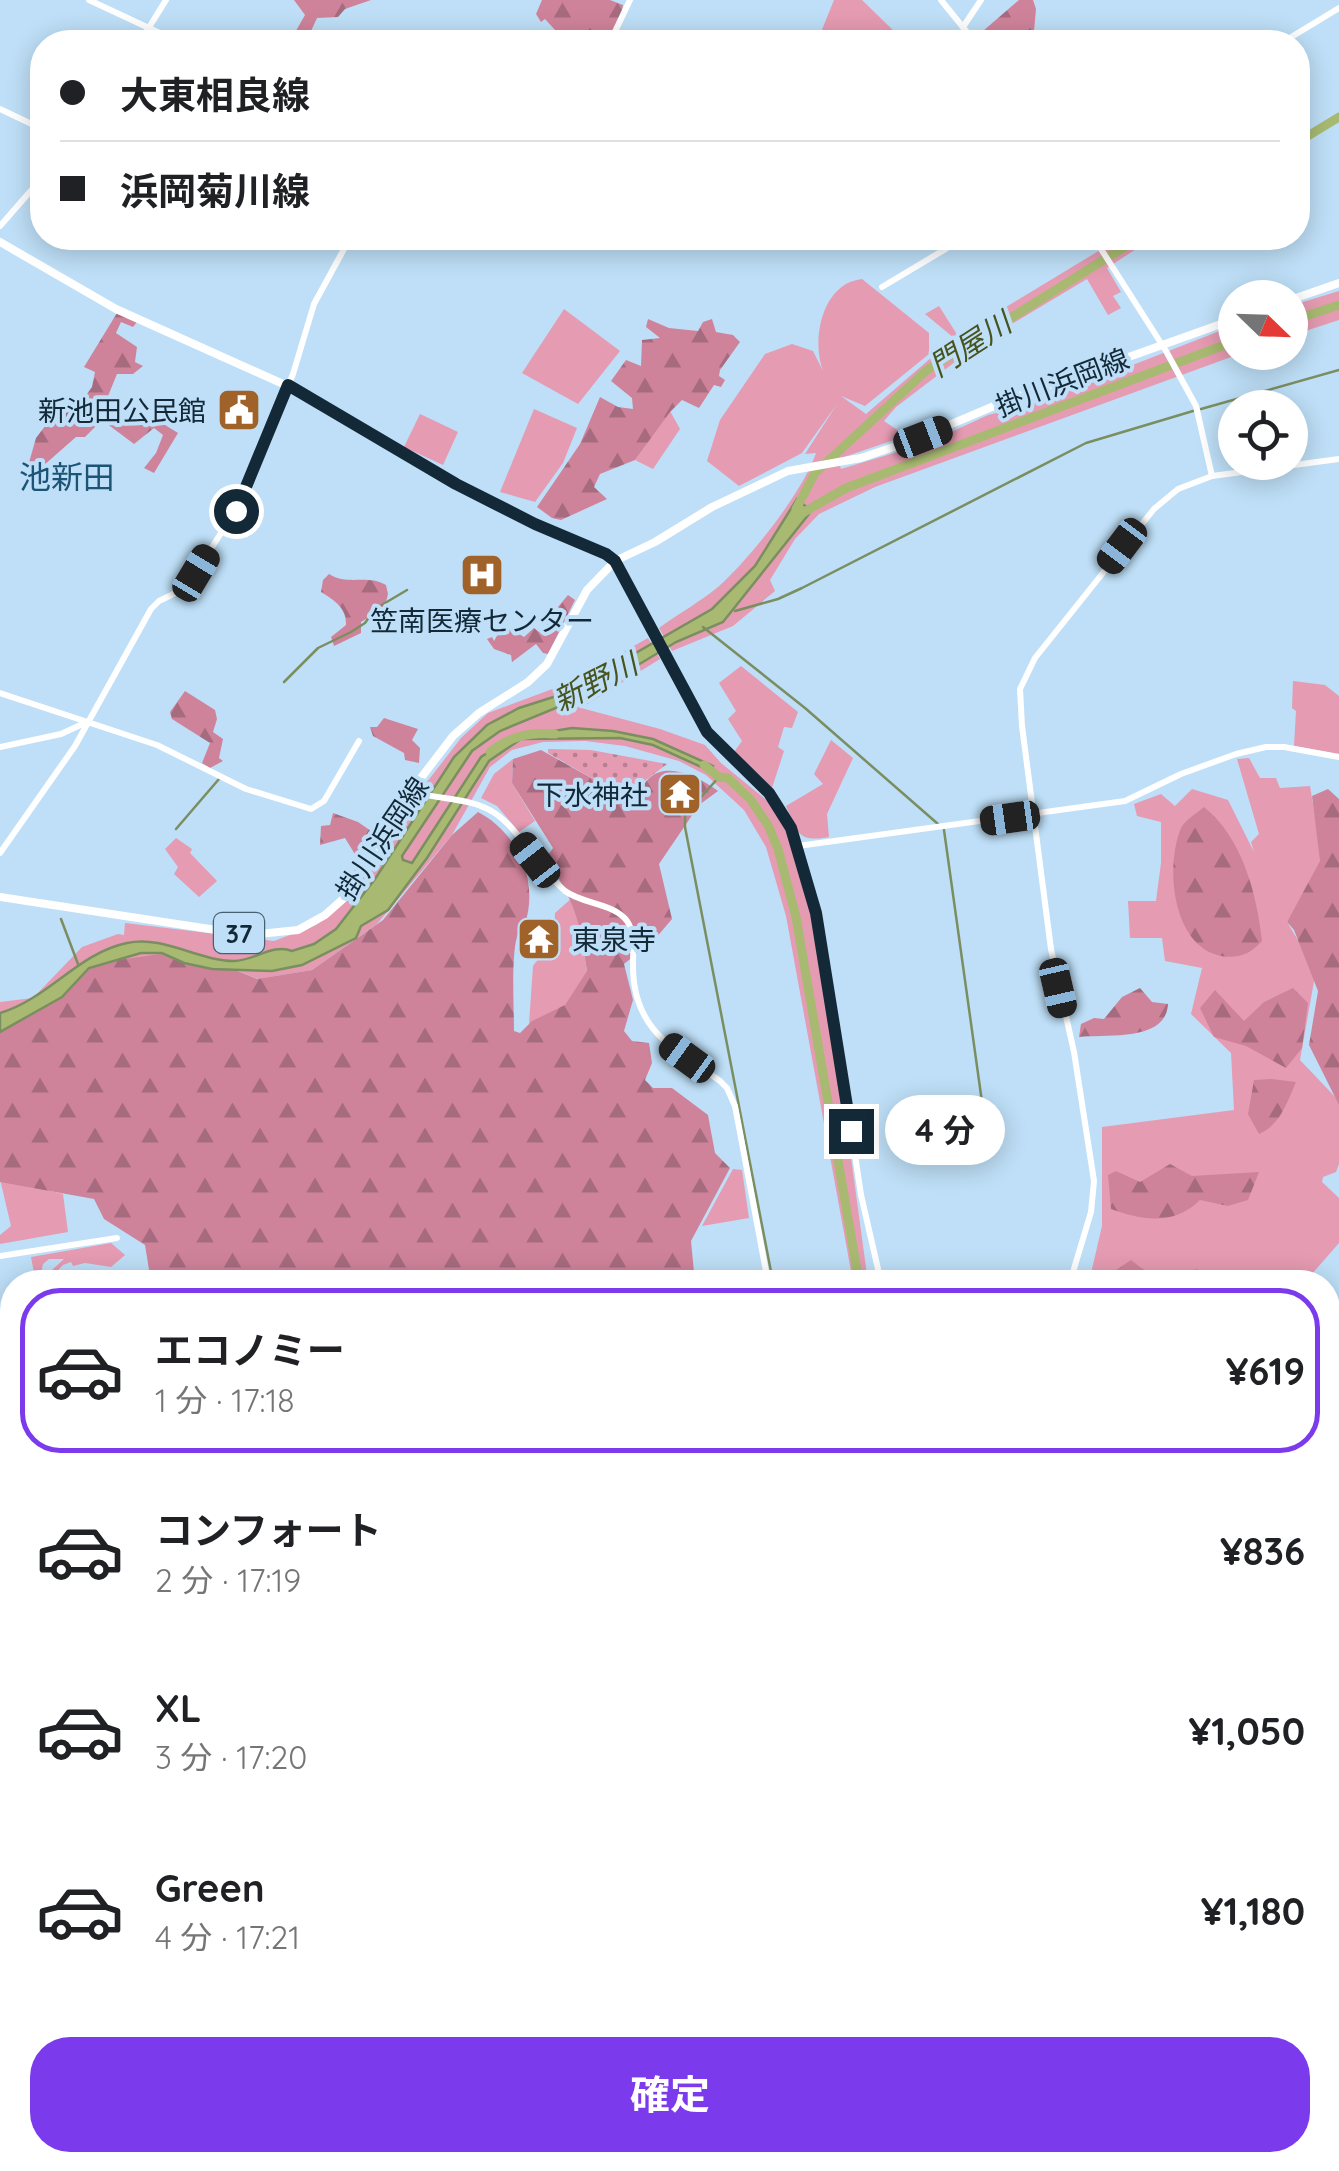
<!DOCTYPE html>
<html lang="ja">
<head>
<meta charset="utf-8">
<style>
	body { margin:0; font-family:Quicksand,"Noto Sans JP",sans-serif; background:#f2f2f2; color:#202124; height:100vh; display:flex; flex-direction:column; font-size:38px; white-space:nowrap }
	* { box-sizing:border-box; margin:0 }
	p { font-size:32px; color:#757577 }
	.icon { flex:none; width:55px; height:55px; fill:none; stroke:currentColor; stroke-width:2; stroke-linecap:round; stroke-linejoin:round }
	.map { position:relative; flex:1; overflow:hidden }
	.drawer { position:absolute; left:0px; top:1270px; width:1340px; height:902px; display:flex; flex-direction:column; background:#fff; border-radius:40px 40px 0 0; box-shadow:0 5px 25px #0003 }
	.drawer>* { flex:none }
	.guide { position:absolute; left:30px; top:30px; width:1280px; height:220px; border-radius:40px; box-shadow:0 5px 25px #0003; display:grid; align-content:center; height:220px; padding:0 30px; background:#fff }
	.needle { width:65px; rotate:113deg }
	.fabs { position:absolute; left:1218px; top:280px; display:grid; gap:20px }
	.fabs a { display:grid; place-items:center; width:90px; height:90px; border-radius:50%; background:#fff; box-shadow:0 5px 25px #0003; font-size:50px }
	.end { position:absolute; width:45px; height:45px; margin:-22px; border:12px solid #132938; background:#fff; box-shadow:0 0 0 5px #fff }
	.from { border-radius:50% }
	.bubble { position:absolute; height:70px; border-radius:35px; background:#fff; box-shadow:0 5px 25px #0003; font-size:32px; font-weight:700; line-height:70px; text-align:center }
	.car { position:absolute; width:30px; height:60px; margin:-30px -15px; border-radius:12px; box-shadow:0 0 8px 2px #0007; background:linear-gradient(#222 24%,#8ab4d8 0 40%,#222 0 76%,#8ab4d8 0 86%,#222 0) }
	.guide b { display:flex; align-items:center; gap:35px; height:95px; font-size:38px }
	.guide b+b { border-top:2px solid #e0e0e0 }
	.guide i { width:25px; height:25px; background:#202124 }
	ul { padding:18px 0 0; list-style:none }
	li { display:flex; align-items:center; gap:30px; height:165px; margin:0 20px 15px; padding:0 10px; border:5px solid transparent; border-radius:40px }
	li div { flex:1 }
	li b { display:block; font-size:38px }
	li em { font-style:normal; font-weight:700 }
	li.on { border-color:#7c3aed }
	li>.icon { width:90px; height:90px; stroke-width:1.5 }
	.cta { display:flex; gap:20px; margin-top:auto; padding:20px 30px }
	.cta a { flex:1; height:115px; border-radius:40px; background:#7c3aed; color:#fff; font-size:40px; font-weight:700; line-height:115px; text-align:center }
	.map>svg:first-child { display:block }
	.green { fill:#e59bb2 }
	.forest { fill:url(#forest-firs) }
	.park { fill:url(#park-dots) }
	.water { fill:#a8ba71; stroke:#7b8e60; stroke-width:2.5 }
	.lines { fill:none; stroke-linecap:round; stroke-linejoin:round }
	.stream { stroke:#7b8e60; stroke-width:2.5 }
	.river { stroke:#a8ba71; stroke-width:9 }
	.secondary { stroke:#fff; stroke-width:6 }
	.primary { stroke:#fff; stroke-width:8 }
	.route { stroke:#132938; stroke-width:12 }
	.labels { text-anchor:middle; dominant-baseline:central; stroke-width:8; stroke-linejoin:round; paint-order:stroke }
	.shield { fill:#bedff7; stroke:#466071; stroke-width:2.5 }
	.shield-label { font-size:25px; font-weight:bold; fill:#132938 }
	.street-label { font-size:28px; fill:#132938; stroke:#bedff7 }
	.poi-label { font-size:28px; fill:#132938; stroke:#bedff7; text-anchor:end }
	.water-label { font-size:30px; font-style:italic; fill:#48541f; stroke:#bedff7 }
	.quarter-label { font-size:32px; fill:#1c5476; stroke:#bedff7 }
</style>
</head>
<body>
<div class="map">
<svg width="1339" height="2171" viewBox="0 0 1339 2171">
	<defs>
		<pattern id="forest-firs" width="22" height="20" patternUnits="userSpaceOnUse" patternTransform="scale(2.5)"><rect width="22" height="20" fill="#cf839a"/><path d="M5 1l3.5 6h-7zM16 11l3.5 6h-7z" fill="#a76b7f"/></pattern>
		<pattern id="park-dots" width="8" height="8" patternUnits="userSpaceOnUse" patternTransform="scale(2.5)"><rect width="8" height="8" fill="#e59bb2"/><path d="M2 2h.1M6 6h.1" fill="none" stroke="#b87e92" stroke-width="1.8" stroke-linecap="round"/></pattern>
	</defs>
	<rect width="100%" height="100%" fill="#bedff7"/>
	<g class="green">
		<path d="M 834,0 L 862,0 L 899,36 L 895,42 L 817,42 Z"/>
		<path d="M 1120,238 L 1153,238 L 1107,268 L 1121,292 L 1113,296 L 1121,308 L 1108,315 L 1087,279 L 980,343 L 896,407 L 884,421 L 906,436 L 838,459 L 841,469 L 927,443 L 988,415 L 1038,402 L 1235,325 L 1235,352 L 1242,353 L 875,487 L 819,514 L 795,539 L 770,580 L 775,591 L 733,626 L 672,651 L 659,628 C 678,614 700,602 718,587 C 749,560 803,492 816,453 L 805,454 L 837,404 L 802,453 L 739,486 L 707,461 L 720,420 L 765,354 L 792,344 L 813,351 L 823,371 C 811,340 822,283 862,279 L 929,333 L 929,354 L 865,406 L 841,396 L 866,414 L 954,338 L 925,314 L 939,306 L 958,336 Z"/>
		<path d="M 1339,291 L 1339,320 L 1290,336 L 1290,306 Z"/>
		<path d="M 564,309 L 620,351 L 578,404 L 522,373 Z"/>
		<path d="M 534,409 L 577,428 L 563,463 L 535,502 L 500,492 Z"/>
		<path d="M 670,411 L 680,429 L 653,469 L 635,460 Z"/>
		<path d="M 420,414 L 458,432 L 443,465 L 404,447 Z"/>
		<path d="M 648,638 L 660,659 L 581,708 L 660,729 L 705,745 L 721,763 L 775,807 L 794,847 L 816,929 L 831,1010 L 867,1275 L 871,1282 L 853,1282 L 786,916 L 766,847 L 744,810 L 706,775 L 679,761 L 625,746 L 585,741 L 543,742 L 512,750 L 490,767 L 452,835 L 377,924 L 312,970 L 258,979 L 213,961 L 0,1034 L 0,1002 L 33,998 L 82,947 L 118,934 L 124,935 L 125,923 L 274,941 L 316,925 L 349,898 L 427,782 L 461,738 L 488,713 L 566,684 Z"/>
		<path d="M 741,666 L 798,712 L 792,728 L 784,727 L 778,747 L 784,751 L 772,788 L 734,752 L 742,741 L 728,719 L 736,711 L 719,683 Z"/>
		<path d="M 1293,681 L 1325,685 L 1339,696 L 1339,754 L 1294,746 L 1296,711 L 1292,708 Z"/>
		<path d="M 831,740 L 853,758 L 827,814 L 829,837 C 797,843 798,832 786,806 L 823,784 L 814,774 Z"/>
		<path d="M 1249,758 L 1260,778 L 1276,778 L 1280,788 L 1310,786 L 1322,861 L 1287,922 L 1316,970 L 1300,1060 L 1339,1101 L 1339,1164 L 1336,1172 L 1323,1177 L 1322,1182 L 1339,1198 L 1339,1243 L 1305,1282 L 1089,1282 L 1102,1226 L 1102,1127 L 1234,1110 L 1231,1053 L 1191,1014 L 1202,968 L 1165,961 L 1162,938 L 1130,938 L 1128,901 L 1156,901 L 1161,863 L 1161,822 L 1137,816 L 1134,804 L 1161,794 L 1175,806 L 1192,789 L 1228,800 L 1254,852 L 1251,842 L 1259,834 L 1237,759 Z"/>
		<path d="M 513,759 L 512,783 L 535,821 L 519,832 L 497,806 L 481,798 L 494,774 Z"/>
		<path d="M 176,838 L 192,849 L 190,853 L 217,881 L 199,897 L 174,874 L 178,867 L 165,849 Z"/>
		<path d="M 572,898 L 579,920 L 587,972 L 564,1007 L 529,1024 L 533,966 C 557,936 553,954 555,913 Z"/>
		<path d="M 733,1169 L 742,1170 L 749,1218 L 702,1226 Z"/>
		<path d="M 0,1179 L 63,1194 L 68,1232 L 0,1244 L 0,1235 L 11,1226 Z"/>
		<path d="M 111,1243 L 125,1255 L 111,1267 L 85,1263 L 73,1266 L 71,1262 L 63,1265 L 46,1282 L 39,1282 L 64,1259 L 49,1259 L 43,1264 L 41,1274 L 35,1278 L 31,1257 Z"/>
	</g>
	<g class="forest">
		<path d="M 294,0 L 371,0 L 345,9 L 338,17 L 317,18 L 306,42 L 293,36 L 305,15 Z"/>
		<path d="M 542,0 L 610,0 L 623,5 L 621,17 L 607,42 L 600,42 L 602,37 L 599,34 L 580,38 L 579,42 L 566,42 L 545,19 L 541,22 L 536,14 Z"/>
		<path d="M 1019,0 L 1033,0 L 1036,9 L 1033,42 L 985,42 L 983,31 Z"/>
		<path d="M 117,313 L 137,322 L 133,327 L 121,322 L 116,333 L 137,347 L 135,362 L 143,366 L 133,374 L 117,374 L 106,401 L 107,410 L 119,411 L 114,420 L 124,424 L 130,422 L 137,425 L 157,420 L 178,433 L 154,473 L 144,468 L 156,453 L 163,435 L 154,428 L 134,444 L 102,420 L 85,437 L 76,437 L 43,466 L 36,463 L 34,467 L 28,466 L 36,438 L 58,409 L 55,400 L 61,398 L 79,405 L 92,387 L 95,372 L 84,367 Z"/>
		<path d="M 648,319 L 669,328 L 698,331 L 703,322 L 712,319 L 716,332 L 733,335 L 740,342 L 720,370 L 719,376 L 725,380 L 721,387 L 714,385 L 699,408 L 682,400 L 670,412 L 635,460 L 600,474 L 594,487 L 607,499 L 561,520 L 552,518 L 537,507 L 580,444 L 600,397 L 618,407 L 633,409 L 632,398 L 611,381 L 626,360 L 641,366 L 642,340 L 660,338 L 646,327 Z"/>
		<path d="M 329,574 C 348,586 367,574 386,585 L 388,594 L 386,602 L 388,606 L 361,622 L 361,633 L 334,646 L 331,637 L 346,625 C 347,608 334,600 321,592 L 323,580 Z"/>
		<path d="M 568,595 L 575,600 L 548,654 L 543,653 L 536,644 L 512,662 L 511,655 L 494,649 L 487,639 L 492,637 L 494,641 L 498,634 L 511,629 L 524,637 L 534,628 L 539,632 L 547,625 L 553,612 L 558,617 L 562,612 L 558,607 Z"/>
		<path d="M 185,691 L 215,710 L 217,719 L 213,732 L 223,739 L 219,758 L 223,761 L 210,768 L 202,763 L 210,743 L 172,719 L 170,712 Z"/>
		<path d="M 384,718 L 418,729 L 412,740 L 420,748 L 419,763 L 405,760 L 404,753 L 373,736 L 370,727 L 377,727 Z"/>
		<path d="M 541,750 L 602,784 L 612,796 L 638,799 C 650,754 692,772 718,791 L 699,805 L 659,864 L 672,919 L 655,939 L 624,964 L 633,1000 L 624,1031 L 632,1041 L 649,1043 L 652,1063 L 645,1080 L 653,1088 L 672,1088 L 708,1115 L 715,1153 L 730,1168 L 691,1241 L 695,1282 L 151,1282 L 145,1245 L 104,1219 L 94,1199 L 0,1182 L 0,1032 L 33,1013 L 97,963 L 174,952 L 213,961 L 257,979 L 312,970 L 383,920 L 452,835 L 478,812 C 518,833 539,880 525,924 C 523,929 518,932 517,937 C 511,957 514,1008 514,1031 L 520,1033 L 532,1021 L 565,1005 L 587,971 C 579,917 576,905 546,858 L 553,848 L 512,783 L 513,759 Z"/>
		<path d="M 1328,789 L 1339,799 L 1339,1105 L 1309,1045 L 1318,991 L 1294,930 L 1287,922 L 1320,861 L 1312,796 Z"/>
		<path d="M 1204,807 C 1242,837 1257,894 1262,941 C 1250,954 1239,959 1221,956 C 1172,946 1165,866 1181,828 C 1185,820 1197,813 1204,807 Z"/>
		<path d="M 333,813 L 358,822 L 374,833 L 374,848 L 354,875 L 356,856 L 345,838 L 320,845 L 321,826 L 330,825 Z"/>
		<path d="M 1140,988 L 1152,1002 L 1168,1004 C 1166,1042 1108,1034 1079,1037 L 1081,1024 L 1094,1018 L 1104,1019 L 1122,997 Z"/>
		<path d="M 1293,988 L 1308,1003 L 1302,1048 L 1286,1068 L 1246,1046 L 1214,1037 L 1200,1008 L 1215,990 L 1244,1021 L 1264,1002 Z"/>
		<path d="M 1272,1079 L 1296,1082 C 1287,1103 1280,1125 1259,1134 L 1248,1114 L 1254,1080 Z"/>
		<path d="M 1170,1164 L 1192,1176 L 1259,1172 L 1248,1200 L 1228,1206 L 1200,1200 C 1175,1225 1143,1221 1111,1209 L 1108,1175 L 1116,1171 L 1140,1182 Z"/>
		<path d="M 1131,1260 C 1157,1281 1165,1283 1197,1269 L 1214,1282 L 1098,1282 Z"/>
		<path d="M 0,1436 L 12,1440 L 11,1727 L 0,1726 Z"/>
		<path d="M 12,1788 L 12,2105 L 0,2106 L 0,1793 Z"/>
		<path d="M 1328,1963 L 1339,1974 L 1339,2171 L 1312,2171 L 1322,2160 L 1328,2160 Z"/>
		<path d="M 12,2140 L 12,2160 L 828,2160 L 821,2171 L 0,2171 Z"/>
		<path d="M 867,2160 L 998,2160 L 1003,2171 L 853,2171 Z"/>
	</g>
	<path class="park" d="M 548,749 L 591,750 L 667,764 L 642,783 L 633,805 L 612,796 L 602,784 L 548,753 Z"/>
	<path class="water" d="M 797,499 L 810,510 L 809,514 L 723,622 L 676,642 L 590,694 L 500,731 L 472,751 L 402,856 L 403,860 L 412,863 L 481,757 L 511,738 L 572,728 L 613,731 L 653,739 L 713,766 L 710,771 L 653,745 L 620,738 L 521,739 L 489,761 L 427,858 L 388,910 L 361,926 L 356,938 L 302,965 L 272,971 L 212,969 L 184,963 L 162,953 L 141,953 L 89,968 L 62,997 L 0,1032 L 0,1013 C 48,999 78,953 127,943 C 164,935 198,961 234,961 C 254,961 273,943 292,951 L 314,944 L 336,929 L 375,879 L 454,757 L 487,725 L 519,708 L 566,693 L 712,609 L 755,566 Z"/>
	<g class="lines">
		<g class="stream">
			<path d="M 1201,409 L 1339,370"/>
			<path d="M 735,611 L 778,599 L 802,588 L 1086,443 L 1193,411"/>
			<path d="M 703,627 L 805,708 L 938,824"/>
			<path d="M 284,682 L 318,648 L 351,632 L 365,623 L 375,609 L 407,590"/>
			<path d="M 719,777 L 685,815 L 685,827 L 773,1282"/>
			<path d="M 176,829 L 219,779"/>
			<path d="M 944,830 L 988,1145"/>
			<path d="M 61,919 L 78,964"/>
			<path d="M 1328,1594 L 1339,1594"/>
			<path d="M 1106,2160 L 1108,2171"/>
		</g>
		<g class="river">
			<path d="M 1298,142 L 1339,117"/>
			<path d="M 1290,321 L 1339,305"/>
			<path d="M 796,509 L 815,473 L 927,370 L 1139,238"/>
			<path d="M 799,515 L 846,488 L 1235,341"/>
			<path d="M 490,752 C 511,736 529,732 555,734"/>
			<path d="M 704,765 L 719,777 L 728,778 L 750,799 L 768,825 L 778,849 L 796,917 L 859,1282"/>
			<path d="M 1041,2160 L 1045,2171"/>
			<path d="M 1278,2160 L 1281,2171"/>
		</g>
		<g class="secondary">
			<path d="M 89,0 L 179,42"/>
			<path d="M 941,0 L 975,42"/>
			<path d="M 963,27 L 981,0"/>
			<path d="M 140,42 L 166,0"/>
			<path d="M 610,42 L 630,0"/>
			<path d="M 1283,42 L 1339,8"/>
			<path d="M 0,109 L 42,129"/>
			<path d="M 0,226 L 42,178"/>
			<path d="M 1094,238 L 1166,351 L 1196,406 L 1212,476"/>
			<path d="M 882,287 L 964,238"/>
			<path d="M 615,561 L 707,732 L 777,802 L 798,846 L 826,961 L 861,1195 L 881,1282"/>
			<path d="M 0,693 L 157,745 L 246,789 L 311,809 L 324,801 L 359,741"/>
			<path d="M 0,747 L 61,734 L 87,722"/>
			<path d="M 411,791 C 437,800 470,797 493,812 C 518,827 539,869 565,891 C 582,904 614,903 627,921 C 635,932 633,952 633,966 C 633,1030 673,1048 720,1081 L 727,1088 L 735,1106 L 768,1282"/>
			<path d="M 798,846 L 1125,801 L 1181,774 L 1236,754 L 1266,747 L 1284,747 L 1339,757"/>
			<path d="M 0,853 L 75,746 L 151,609 L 159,601 L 186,588 L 235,511 L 293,374 L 314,304 L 350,238"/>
			<path d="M 0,1256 L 117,1238"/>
			<path d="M 1070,1282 L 1091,1212 L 1094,1181 L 1074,1052 L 1051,949 L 1022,726 L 1020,689 L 1035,658 L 1154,509 L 1178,489 L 1212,476 L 1339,459"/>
			<path d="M 1328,1677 L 1339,1678"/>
			<path d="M 1328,1762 L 1339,1764"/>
			<path d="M 1328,1942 L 1339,1951"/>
			<path d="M 1002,2160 L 1009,2171"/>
			<path d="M 1232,2160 L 1234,2171"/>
		</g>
		<g class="primary">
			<path d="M 0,242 L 116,309 L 312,397 L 456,484 L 500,507 L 606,553 L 615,561"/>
			<path d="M 1290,300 L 1339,283"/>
			<path d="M 0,897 L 249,935 L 298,930 L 325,915 L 343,899 L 411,791 L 453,736 L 479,713 L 528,682 L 547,664 L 587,590 L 615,561 L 655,542 L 712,507 L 788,471 L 861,458 L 914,440 L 1008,400 L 1235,319"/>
		</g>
	</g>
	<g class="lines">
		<path class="route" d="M 236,511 L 288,385 L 456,484 L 535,524 L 606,554 L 615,561 L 707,732 L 769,793 L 791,828 L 816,913 L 851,1131"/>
	</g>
	<defs>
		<symbol id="civic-square" viewBox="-11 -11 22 22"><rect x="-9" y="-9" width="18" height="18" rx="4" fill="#a06228" stroke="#bedff7"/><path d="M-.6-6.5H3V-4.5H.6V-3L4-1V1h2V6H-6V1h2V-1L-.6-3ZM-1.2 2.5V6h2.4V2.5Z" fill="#fff"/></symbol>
		<symbol id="hospital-square" viewBox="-11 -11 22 22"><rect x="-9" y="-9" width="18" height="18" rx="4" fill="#a06228" stroke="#bedff7"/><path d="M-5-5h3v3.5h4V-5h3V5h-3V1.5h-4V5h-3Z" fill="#fff"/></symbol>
		<symbol id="temple-square" viewBox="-11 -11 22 22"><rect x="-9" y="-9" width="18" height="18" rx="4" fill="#a06228" stroke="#bedff7"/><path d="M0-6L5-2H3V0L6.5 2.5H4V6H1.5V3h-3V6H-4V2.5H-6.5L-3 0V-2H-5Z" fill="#fff"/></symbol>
	</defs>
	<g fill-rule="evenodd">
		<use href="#civic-square" x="214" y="385" width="50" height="50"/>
		<use href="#hospital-square" x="457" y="550" width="50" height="50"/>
		<use href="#temple-square" x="655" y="769" width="50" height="50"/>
		<use href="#temple-square" x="514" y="914" width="50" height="50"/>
	</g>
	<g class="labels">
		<rect class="shield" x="214" y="913" width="50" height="40" rx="8"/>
		<g class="shield-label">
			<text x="239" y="933">37</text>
		</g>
		<g class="street-label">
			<text transform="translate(1062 382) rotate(-21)">掛川浜岡線</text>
			<text transform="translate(382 838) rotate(-56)">掛川浜岡線</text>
		</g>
		<g class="poi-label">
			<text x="206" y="410">新池田公民館</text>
			<text x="482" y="620" text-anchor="middle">笠南医療センター</text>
			<text x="648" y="794">下水神社</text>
			<text x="572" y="939" text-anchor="start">東泉寺</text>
		</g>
		<g class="water-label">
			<text transform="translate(970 344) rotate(-33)">門屋川</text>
			<text transform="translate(595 682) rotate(-27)">新野川</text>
		</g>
		<g class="quarter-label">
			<text x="67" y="477">池新田</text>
		</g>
	</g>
</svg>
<div class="fabs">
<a><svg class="needle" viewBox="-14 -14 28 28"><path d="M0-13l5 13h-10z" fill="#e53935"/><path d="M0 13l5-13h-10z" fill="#757577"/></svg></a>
<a><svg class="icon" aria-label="locate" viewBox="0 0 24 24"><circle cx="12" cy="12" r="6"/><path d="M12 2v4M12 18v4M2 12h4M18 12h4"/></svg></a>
</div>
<i class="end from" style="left:236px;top:511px"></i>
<i class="end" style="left:851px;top:1131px"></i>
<div class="bubble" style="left:885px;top:1095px;width:120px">4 分</div>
<i class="car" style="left:923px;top:437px;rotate:69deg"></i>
<i class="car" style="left:1122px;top:546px;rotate:217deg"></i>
<i class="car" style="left:196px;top:573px;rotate:31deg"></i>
<i class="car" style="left:1010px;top:818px;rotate:262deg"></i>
<i class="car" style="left:535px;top:860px;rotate:322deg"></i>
<i class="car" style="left:1058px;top:988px;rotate:167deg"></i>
<i class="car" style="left:687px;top:1058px;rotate:306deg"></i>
<div class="guide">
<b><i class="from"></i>大東相良線</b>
<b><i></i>浜岡菊川線</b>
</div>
<section class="drawer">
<ul>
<li class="on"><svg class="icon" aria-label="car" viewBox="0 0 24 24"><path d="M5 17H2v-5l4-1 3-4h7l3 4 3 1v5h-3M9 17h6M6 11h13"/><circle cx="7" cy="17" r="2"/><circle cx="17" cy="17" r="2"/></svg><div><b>エコノミー</b><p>1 分 · 17:18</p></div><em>¥619</em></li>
<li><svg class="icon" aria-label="car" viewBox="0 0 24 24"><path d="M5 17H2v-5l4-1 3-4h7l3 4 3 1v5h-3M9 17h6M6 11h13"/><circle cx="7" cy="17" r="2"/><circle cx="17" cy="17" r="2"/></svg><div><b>コンフォート</b><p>2 分 · 17:19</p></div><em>¥836</em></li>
<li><svg class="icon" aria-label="car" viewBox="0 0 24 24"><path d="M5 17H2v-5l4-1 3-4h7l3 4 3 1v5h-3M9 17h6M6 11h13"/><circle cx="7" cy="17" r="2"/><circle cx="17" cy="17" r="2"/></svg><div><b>XL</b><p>3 分 · 17:20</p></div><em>¥1,050</em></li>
<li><svg class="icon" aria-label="car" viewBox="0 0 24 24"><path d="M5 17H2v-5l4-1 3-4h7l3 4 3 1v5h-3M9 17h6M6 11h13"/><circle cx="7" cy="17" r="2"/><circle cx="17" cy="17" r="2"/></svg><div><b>Green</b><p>4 分 · 17:21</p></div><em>¥1,180</em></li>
</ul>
<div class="cta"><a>確定</a></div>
</section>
</div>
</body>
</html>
